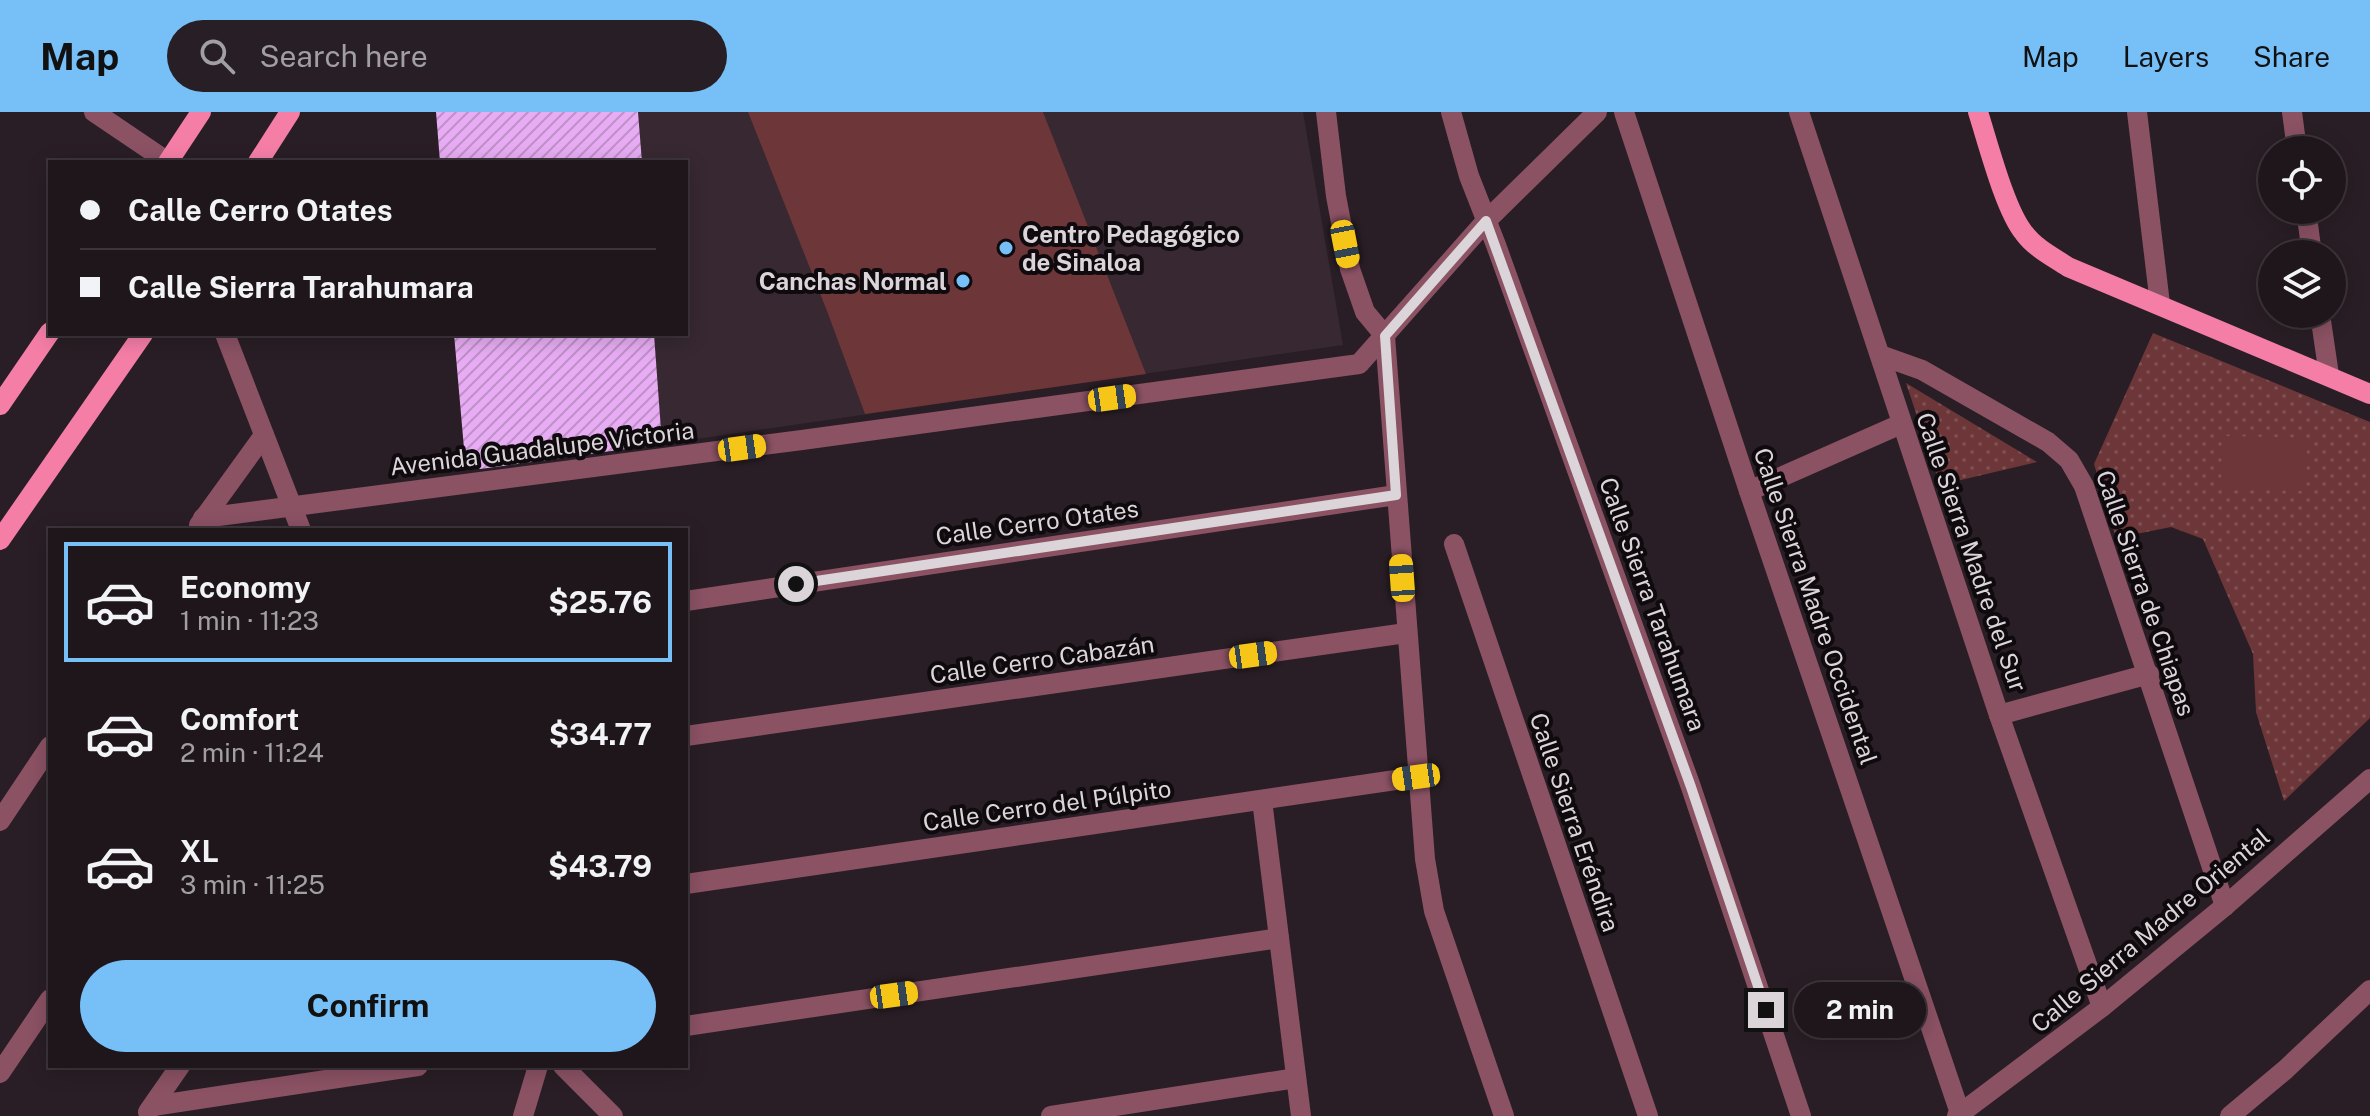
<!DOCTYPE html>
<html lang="en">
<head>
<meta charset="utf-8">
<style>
	body { margin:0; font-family:"Public Sans",sans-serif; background:#271f25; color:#f1f3f6; height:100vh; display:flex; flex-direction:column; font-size:30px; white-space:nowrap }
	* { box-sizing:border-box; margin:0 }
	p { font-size:26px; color:#a19fa3 }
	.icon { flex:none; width:44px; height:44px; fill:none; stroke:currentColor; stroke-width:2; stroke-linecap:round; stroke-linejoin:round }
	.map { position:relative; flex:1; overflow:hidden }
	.panel { position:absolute; left:48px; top:416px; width:640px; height:540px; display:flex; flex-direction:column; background:#1f161c; border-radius:0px; box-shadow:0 4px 20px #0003,0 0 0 2px #3c353b }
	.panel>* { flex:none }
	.banner { position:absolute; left:48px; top:48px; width:640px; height:176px; border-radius:0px; box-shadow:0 4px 20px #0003,0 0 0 2px #3c353b; display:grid; align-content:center; height:176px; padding:0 32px; background:#1f161c }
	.buttons { position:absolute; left:2258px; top:24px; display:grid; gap:16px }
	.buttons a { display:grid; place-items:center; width:88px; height:88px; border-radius:50%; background:#1f161c; box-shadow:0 4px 20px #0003,0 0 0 2px #3c353b; font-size:40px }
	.end { position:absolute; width:36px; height:36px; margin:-18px; border:10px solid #dbd4d8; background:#111; box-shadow:0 0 0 4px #111 }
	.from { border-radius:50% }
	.bubble { position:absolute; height:56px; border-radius:28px; background:#1f161c; box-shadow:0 4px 20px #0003,0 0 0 2px #3c353b; font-size:26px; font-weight:700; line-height:56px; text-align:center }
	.car { position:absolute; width:24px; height:48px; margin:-24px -12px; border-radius:10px; box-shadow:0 0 6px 2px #0007; background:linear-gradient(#f5c518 24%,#345 0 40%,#f5c518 0 76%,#345 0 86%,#f5c518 0) }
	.banner b { display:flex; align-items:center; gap:28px; height:76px; font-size:30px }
	.banner b+b { border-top:2px solid #3c353b }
	.banner i { width:20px; height:20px; background:#f1f3f6 }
	ul { padding:14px 0 0; list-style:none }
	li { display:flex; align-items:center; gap:24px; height:120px; margin:0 16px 12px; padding:0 16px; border:4px solid transparent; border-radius:0px }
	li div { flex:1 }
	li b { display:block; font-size:30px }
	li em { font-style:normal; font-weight:700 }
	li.current { border-color:#77bff7 }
	li>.icon { width:72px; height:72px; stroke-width:1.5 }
	.primary-button { display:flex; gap:16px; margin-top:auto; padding:16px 32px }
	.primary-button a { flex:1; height:92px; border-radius:48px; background:#77bff7; color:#111; font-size:32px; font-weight:700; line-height:92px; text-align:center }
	header { display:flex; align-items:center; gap:48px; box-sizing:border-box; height:112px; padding:0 40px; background:#77bff7; color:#111 }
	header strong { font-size:38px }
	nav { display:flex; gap:44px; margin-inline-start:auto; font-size:28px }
	.search { width:560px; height:72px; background:#271f25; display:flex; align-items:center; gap:20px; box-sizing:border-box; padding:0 28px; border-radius:44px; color:#a19fa3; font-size:30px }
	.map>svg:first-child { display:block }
	.built { fill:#372831 }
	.grass { fill:url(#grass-dots) }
	.garden { fill:#6d3638 }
	.building { fill:url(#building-hatch) }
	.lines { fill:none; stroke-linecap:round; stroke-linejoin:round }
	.minor { stroke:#8b5264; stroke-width:20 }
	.major { stroke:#f57ea7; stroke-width:20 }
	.route { stroke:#dbd4d8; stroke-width:10 }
	.poi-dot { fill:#77bff7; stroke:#0f0a0d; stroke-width:3 }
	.labels { text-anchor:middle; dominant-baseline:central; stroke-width:8; stroke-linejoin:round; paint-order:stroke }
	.poi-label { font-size:24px; font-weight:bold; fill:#dbd4d8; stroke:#0f0a0d; text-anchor:start }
	.street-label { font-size:24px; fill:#dbd4d8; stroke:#0f0a0d }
</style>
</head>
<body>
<header>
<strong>Map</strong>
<div class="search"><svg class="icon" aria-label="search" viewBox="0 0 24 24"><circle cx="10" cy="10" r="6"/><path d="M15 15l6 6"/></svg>Search here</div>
<nav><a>Map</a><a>Layers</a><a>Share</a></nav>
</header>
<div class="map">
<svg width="2370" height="1004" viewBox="0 0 2370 1004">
	<defs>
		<pattern id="grass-dots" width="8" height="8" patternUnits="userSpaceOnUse" patternTransform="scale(2)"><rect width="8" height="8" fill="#6d3638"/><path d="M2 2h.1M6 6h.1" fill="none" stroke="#815254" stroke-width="1.8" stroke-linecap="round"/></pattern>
		<pattern id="building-hatch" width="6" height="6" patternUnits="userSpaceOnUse" patternTransform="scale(2)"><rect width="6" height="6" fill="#e8acf4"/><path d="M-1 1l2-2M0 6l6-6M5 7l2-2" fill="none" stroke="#be91c7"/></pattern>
	</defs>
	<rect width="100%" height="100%" fill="#291e25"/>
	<path class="built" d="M 638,0 L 1303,0 L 1343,233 L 662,332 L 654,222 L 686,222 L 686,50 L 642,50 Z"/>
	<g class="grass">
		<path d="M 2153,221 L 2370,310 L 2370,606 L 2284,689 L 2256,600 L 2253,542 L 2203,427 L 2171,415 L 2116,426 L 2094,352 Z"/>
		<path d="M 1906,271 L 2037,350 L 1940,373 Z"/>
	</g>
	<g class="garden">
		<path d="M 748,0 L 1043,0 L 1146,262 L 865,302 L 827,199 Z"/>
		<path d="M 2222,324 L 2307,326 L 2306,379 L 2221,377 Z"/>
	</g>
	<g class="building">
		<path d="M 436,0 L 638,0 L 642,50 L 440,50 Z"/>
		<path d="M 454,222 L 654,222 L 662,332 L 480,357 L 465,348 Z"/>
	</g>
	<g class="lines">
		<g class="minor">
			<path d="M 94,0 L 168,50"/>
			<path d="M 1326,0 L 1336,84 L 1350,157 L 1365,200 L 1385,224 L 1425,747 L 1434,799 L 1504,1004"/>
			<path d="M 1451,0 L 1469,64 L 1496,133 L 1691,675 L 1801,1004"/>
			<path d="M 1624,0 L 1749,379 L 1961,1004"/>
			<path d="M 1799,0 L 1999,603 L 2102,895"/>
			<path d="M 2137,0 L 2160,192"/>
			<path d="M 2292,0 L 2297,38"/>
			<path d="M 2306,98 L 2312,142"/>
			<path d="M 2320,202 L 2329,263"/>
			<path d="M 225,222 L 301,418"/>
			<path d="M 1880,243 L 1922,258 L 2048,330 L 2069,348 L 2084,374 L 2225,794"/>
			<path d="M 1749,379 L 1901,312"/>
			<path d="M 203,406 L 802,328 L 1359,252 L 1486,109 L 1597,0"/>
			<path d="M 199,413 L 264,323"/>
			<path d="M 1454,432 L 1648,1004"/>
			<path d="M 686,489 L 1396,383"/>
			<path d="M 1999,603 L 2149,562"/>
			<path d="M 686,624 L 1406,521"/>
			<path d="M 1262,688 L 1301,1004"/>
			<path d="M 0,709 L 50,634"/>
			<path d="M 686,772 L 1416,665"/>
			<path d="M 686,914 L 1279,826"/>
			<path d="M 563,954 L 613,1004"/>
			<path d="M 0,961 L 50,887"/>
			<path d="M 153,994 L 418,954"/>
			<path d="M 148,1000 L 180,954"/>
			<path d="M 523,1004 L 538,954"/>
			<path d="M 1051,1004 L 1296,966"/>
			<path d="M 1957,1004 L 2102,895 L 2225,794 L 2370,667"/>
			<path d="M 2230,1004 L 2285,958 L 2370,878"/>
		</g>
		<g class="major">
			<path d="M 1978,0 C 1988,31 2005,98 2024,121 C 2035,136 2053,145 2068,155 L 2370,282"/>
			<path d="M 168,50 L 201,0"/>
			<path d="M 258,50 L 290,0"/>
			<path d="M 0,293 L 50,220"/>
			<path d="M 0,428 L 143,222"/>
		</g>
	</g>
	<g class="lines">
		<path class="route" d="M 796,472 L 1396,383 L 1385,224 L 1486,109 L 1691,675 L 1766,898"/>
	</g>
	<g class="poi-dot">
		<circle cx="1006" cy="136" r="8"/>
		<circle cx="963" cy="169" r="8"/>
	</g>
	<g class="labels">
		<g class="poi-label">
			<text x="1022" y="122">Centro Pedagógico<tspan x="1022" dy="28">de Sinaloa</tspan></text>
			<text x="947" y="169" text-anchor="end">Canchas Normal</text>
		</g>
		<g class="street-label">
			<text transform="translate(542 336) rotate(-7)">Avenida Guadalupe Victoria</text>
			<text transform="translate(1037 410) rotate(-8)">Calle Cerro Otates</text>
			<text transform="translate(1972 440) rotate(71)">Calle Sierra Madre del Sur</text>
			<text transform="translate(2146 481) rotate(71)">Calle Sierra de Chiapas</text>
			<text transform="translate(1653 492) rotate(70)">Calle Sierra Tarahumara</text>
			<text transform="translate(1816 494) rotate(71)">Calle Sierra Madre Occidental</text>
			<text transform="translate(1042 547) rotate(-8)">Calle Cerro Cabazán</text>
			<text transform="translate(1047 693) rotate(-8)">Calle Cerro del Púlpito</text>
			<text transform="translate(1575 710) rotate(71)">Calle Sierra Eréndira</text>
			<text transform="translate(2150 818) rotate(-40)">Calle Sierra Madre Oriental</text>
		</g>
	</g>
</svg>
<div class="buttons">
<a><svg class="icon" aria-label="locate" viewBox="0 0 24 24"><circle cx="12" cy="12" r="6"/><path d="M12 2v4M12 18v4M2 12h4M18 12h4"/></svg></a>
<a><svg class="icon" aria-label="layers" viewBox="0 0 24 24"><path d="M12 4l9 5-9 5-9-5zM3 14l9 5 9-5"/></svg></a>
</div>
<i class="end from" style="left:796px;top:472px"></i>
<i class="end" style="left:1766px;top:898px"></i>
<div class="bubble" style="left:1794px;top:870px;width:132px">2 min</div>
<i class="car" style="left:1345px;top:132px;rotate:169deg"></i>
<i class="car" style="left:1112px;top:286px;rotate:82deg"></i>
<i class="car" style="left:742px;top:336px;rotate:82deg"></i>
<i class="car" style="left:1402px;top:466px;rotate:356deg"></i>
<i class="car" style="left:1253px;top:543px;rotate:82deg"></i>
<i class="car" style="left:1416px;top:665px;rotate:262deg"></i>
<i class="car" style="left:894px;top:883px;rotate:82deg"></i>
<div class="banner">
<b><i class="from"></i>Calle Cerro Otates</b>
<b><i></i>Calle Sierra Tarahumara</b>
</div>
<section class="panel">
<ul>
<li class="current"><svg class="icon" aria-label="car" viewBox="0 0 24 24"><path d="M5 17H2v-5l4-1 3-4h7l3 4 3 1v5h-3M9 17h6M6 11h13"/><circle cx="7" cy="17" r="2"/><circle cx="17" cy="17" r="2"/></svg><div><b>Economy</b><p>1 min · 11:23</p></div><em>$25.76</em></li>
<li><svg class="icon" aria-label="car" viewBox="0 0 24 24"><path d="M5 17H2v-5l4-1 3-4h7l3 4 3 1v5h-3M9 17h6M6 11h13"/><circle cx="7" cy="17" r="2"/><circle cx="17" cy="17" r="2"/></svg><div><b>Comfort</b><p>2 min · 11:24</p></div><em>$34.77</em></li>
<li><svg class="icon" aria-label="car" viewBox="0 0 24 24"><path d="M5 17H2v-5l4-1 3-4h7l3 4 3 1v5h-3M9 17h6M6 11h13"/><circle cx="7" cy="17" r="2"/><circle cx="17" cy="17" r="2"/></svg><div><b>XL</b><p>3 min · 11:25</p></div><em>$43.79</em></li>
</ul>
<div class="primary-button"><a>Confirm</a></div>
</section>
</div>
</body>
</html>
